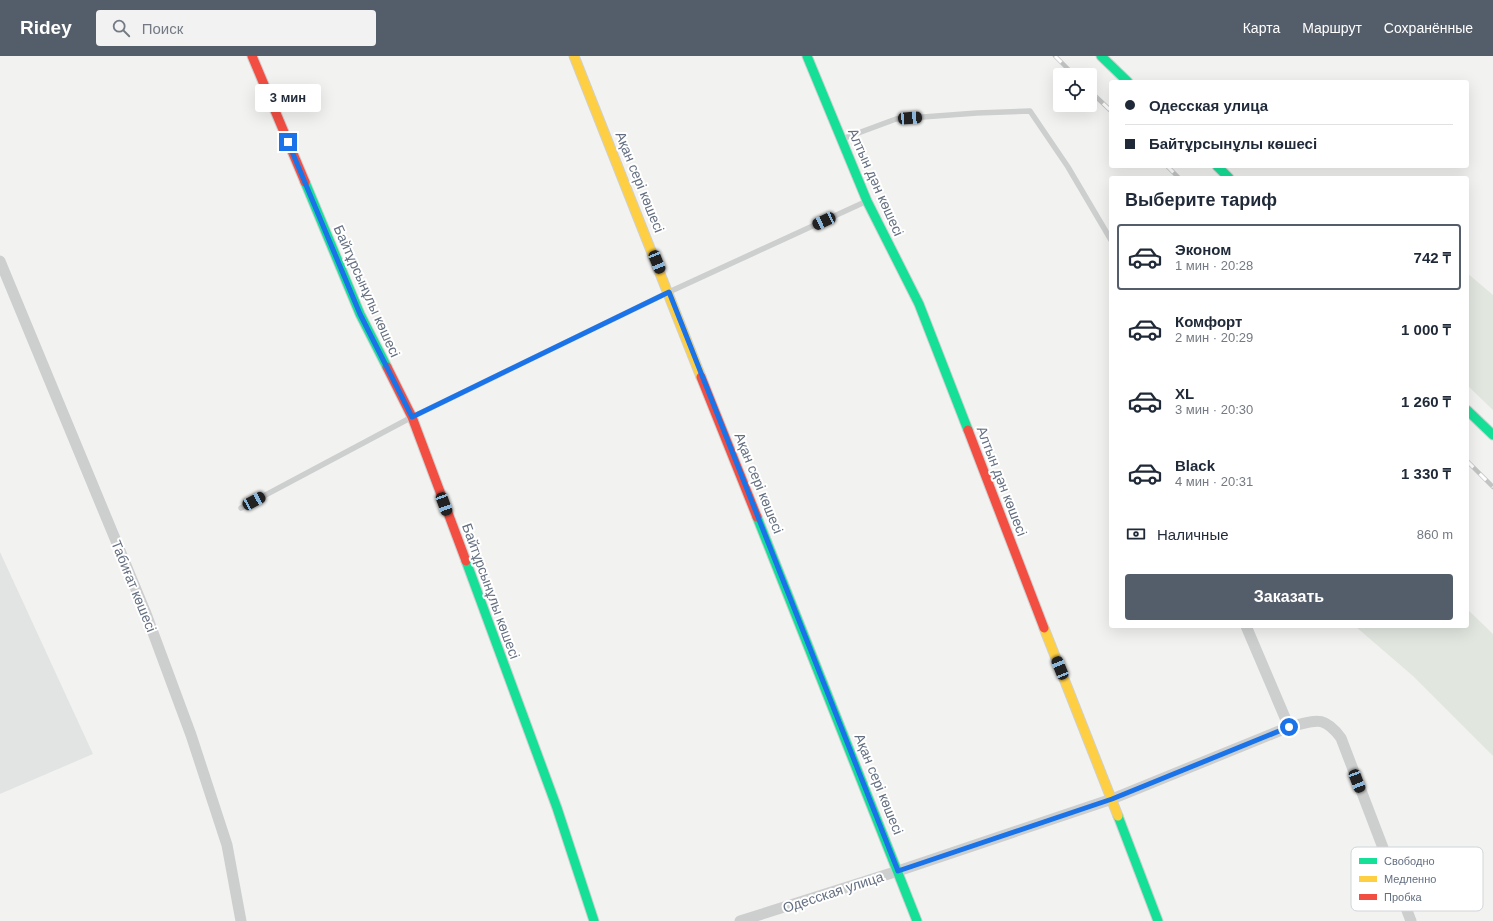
<!DOCTYPE html>
<html lang="ru">
<head>
<meta charset="utf-8">
<style>
	body { margin:0; font-family:Arial,sans-serif; background:#f2f2f3; color:#1f2937; height:100vh; display:flex; flex-direction:column; font-size:15px; white-space:nowrap }
	* { box-sizing:border-box; margin:0 }
	p { font-size:13px; color:#747a83 }
	.icon { flex:none; width:22px; height:22px; fill:none; stroke:currentColor; stroke-width:2; stroke-linecap:round; stroke-linejoin:round }
	.map { position:relative; flex:1; overflow:hidden }
	.sheet { position:absolute; left:1109px; top:120px; width:360px; height:452px; display:flex; flex-direction:column; background:#fff; border-radius:4px; box-shadow:0 4px 16px #0002 }
	.sheet>* { flex:none }
	.banner { position:absolute; left:1109px; top:24px; width:360px; height:88px; border-radius:4px; box-shadow:0 4px 16px #0002; display:grid; align-content:center; height:88px; padding:0 16px; background:#fff }
	.tools { position:absolute; left:1053px; top:12px; display:grid; gap:8px }
	.tools a { display:grid; place-items:center; width:44px; height:44px; border-radius:4px; background:#fff; box-shadow:0 4px 16px #0002; font-size:20px }
	.end { position:absolute; width:18px; height:18px; margin:-9px; border:5px solid #1a73e8; background:#fff; box-shadow:0 0 0 2px #fff }
	.from { border-radius:50% }
	.bubble { position:absolute; height:28px; border-radius:4px; background:#fff; box-shadow:0 4px 16px #0002; font-size:13px; font-weight:600; line-height:28px; text-align:center }
	.car { position:absolute; width:12px; height:24px; margin:-12px -6px; border-radius:5px; box-shadow:0 0 3px 1px #0007; background:linear-gradient(#222 24%,#8ab4d8 0 40%,#222 0 76%,#8ab4d8 0 86%,#222 0) }
	.banner b { display:flex; align-items:center; gap:14px; height:38px; font-size:15px }
	.banner b+b { border-top:1px solid #e0e1e3 }
	.banner i { width:10px; height:10px; background:#1f2937 }
	ul { padding:0; list-style:none }
	li { display:flex; align-items:center; gap:12px; height:66px; margin:0 8px 6px; padding:0 8px; border:2px solid transparent; border-radius:4px }
	li div { flex:1 }
	li b { display:block; font-size:15px }
	li em { font-style:normal; font-weight:600 }
	li.current { border-color:#545d6a }
	li>.icon { width:36px; height:36px; stroke-width:1.5 }
	h2 { padding:0 16px; font-size:18px; line-height:48px }
	.pay { display:flex; align-items:center; gap:10px; height:44px; padding:0 16px; font-size:15px }
	.pay p { margin-inline-start:auto }
	.primary-button { display:flex; gap:8px; margin-top:auto; padding:8px 16px }
	.primary-button a { flex:1; height:46px; border-radius:4px; background:#545d6a; color:#fff; font-size:16px; font-weight:600; line-height:46px; text-align:center }
	header { display:flex; align-items:center; gap:24px; box-sizing:border-box; height:56px; padding:0 20px; background:#545d6a; color:#fff }
	header strong { font-size:19px }
	nav { display:flex; gap:22px; margin-inline-start:auto; font-size:14px }
	.search { width:280px; height:36px; background:#f2f2f3; display:flex; align-items:center; gap:10px; box-sizing:border-box; padding:0 14px; border-radius:4px; color:#747a83; font-size:15px }
	.map>svg:first-child { display:block }
	.built { fill:#e2e4e3 }
	.green { fill:#e1e6df }
	.lines { fill:none; stroke-linecap:round; stroke-linejoin:round }
	.fast-casing { stroke:#cfd0d0; stroke-width:11 }
	.slow-casing { stroke:#cfd0d0; stroke-width:11 }
	.jam-casing { stroke:#cfd0d0; stroke-width:11 }
	.lane { stroke:#cdcece; stroke-width:5.5 }
	.street { stroke:#cdcece; stroke-width:11 }
	.fast { stroke:#16e098; stroke-width:9 }
	.slow { stroke:#ffcf43; stroke-width:9 }
	.jam { stroke:#f24e42; stroke-width:9 }
	.rail-casing { stroke:#c2c3c3; stroke-width:4.5 }
	.rail { stroke:#fff; stroke-width:3; stroke-dasharray:9; stroke-linecap:butt }
	.route { stroke:#1a73e8; stroke-width:5 }
	.labels { text-anchor:middle; dominant-baseline:central; stroke-width:4; stroke-linejoin:round; paint-order:stroke }
	.street-label { font-size:14px; fill:#636f81; stroke:#fff }
	.key { fill:#fff; stroke:#d0d4d9; stroke-width:1 }
	.key-label { font-size:11px; fill:#636f81 }
</style>
</head>
<body>
<header>
<strong>Ridey</strong>
<div class="search"><svg class="icon" aria-label="search" viewBox="0 0 24 24"><circle cx="10" cy="10" r="6"/><path d="M15 15l6 6"/></svg>Поиск</div>
<nav><a>Карта</a><a>Маршрут</a><a>Сохранённые</a></nav>
</header>
<div class="map">
<svg width="1493" height="865" viewBox="0 0 1493 865">
	<rect width="100%" height="100%" fill="#f2f3f1"/>
	<path class="built" d="M 0,496 L 93,698 L 0,738 Z"/>
	<g class="green">
		<path d="M 1467,217 L 1493,239 L 1493,354 L 1467,329 Z"/>
		<path d="M 1467,553 L 1493,578 L 1493,700 L 1413,620 L 1355,570 L 1467,570 Z"/>
	</g>
	<g class="lines">
		<defs>
			<g id="fast">
				<path d="M 807,0 L 867,145 L 919,248 L 968,374"/>
				<path d="M 1101,0 L 1128,26"/>
				<path d="M 1217,110 L 1229,122"/>
				<path d="M 305,126 L 360,258 L 387,311"/>
				<path d="M 1467,354 L 1493,379"/>
				<path d="M 757,461 L 917,865"/>
				<path d="M 466,505 L 557,752 L 594,865"/>
				<path d="M 1118,760 L 1158,865"/>
			</g>
			<g id="slow">
				<path d="M 574,0 L 701,321"/>
				<path d="M 1044,572 L 1118,760"/>
			</g>
			<g id="jam">
				<path d="M 252,0 L 305,126"/>
				<path d="M 387,311 L 412,361 L 466,505"/>
				<path d="M 701,321 L 757,461"/>
				<path d="M 968,374 L 1044,572"/>
			</g>
		</defs>
		<use href="#fast" class="fast-casing"/>
		<use href="#slow" class="slow-casing"/>
		<use href="#jam" class="jam-casing"/>
		<g class="lane">
			<path d="M 842,83 L 896,63 L 977,57 L 1030,55 L 1068,111 L 1111,184"/>
			<path d="M 241,452 L 412,361 L 669,236 L 867,145"/>
		</g>
		<g class="street">
			<path d="M 0,205 L 145,555 L 191,679 L 227,789 L 241,865"/>
			<path d="M 1246,570 L 1289,671"/>
			<path d="M 740,865 L 898,815 L 1112,743 L 1289,671 C 1315,665 1323,658 1341,682 L 1411,865"/>
		</g>
		<use href="#fast" class="fast"/>
		<use href="#slow" class="slow"/>
		<use href="#jam" class="jam"/>
		<defs>
			<g id="rail">
				<path d="M 1055,0 L 1074,19"/>
				<path d="M 1090,35 L 1111,55"/>
				<path d="M 1167,110 L 1179,122"/>
				<path d="M 1467,405 L 1493,431"/>
			</g>
		</defs>
		<use href="#rail" class="rail-casing"/>
		<use href="#rail" class="rail"/>
	</g>
	<g class="lines">
		<path class="route" d="M 288,86 L 360,258 L 412,361 L 669,236 L 898,815 L 1112,743 L 1289,671"/>
	</g>
	<g class="labels">
		<g class="street-label">
			<text transform="translate(640 126) rotate(68)">Ақан сері көшесі</text>
			<text transform="translate(876 126) rotate(66)">Алтын дән көшесі</text>
			<text transform="translate(367 235) rotate(66)">Байтұрсынұлы көшесі</text>
			<text transform="translate(1002 425) rotate(69)">Алтын дән көшесі</text>
			<text transform="translate(759 427) rotate(68)">Ақан сері көшесі</text>
			<text transform="translate(134 530) rotate(68)">Табиғат көшесі</text>
			<text transform="translate(491 535) rotate(70)">Байтұрсынұлы көшесі</text>
			<text transform="translate(879 728) rotate(68)">Ақан сері көшесі</text>
			<text transform="translate(833 836) rotate(-18)">Одесская улица</text>
		</g>
	</g>
	<rect x="1351" y="791" width="132" height="64" rx="6" class="key"/>
	<rect x="1359" y="802" width="18" height="6" fill="#16e098"/>
	<rect x="1359" y="820" width="18" height="6" fill="#ffcf43"/>
	<rect x="1359" y="838" width="18" height="6" fill="#f24e42"/>
	<g class="key-label">
		<text x="1384" y="809">Свободно</text>
		<text x="1384" y="827">Медленно</text>
		<text x="1384" y="845">Пробка</text>
	</g>
</svg>
<div class="tools">
<a><svg class="icon" aria-label="locate" viewBox="0 0 24 24"><circle cx="12" cy="12" r="6"/><path d="M12 2v4M12 18v4M2 12h4M18 12h4"/></svg></a>
</div>
<i class="end from" style="left:1289px;top:671px"></i>
<i class="end" style="left:288px;top:86px"></i>
<div class="bubble" style="left:255px;top:28px;width:66px">3 мин</div>
<i class="car" style="left:910px;top:62px;rotate:86deg"></i>
<i class="car" style="left:824px;top:165px;rotate:245deg"></i>
<i class="car" style="left:657px;top:206px;rotate:158deg"></i>
<i class="car" style="left:254px;top:445px;rotate:62deg"></i>
<i class="car" style="left:444px;top:448px;rotate:160deg"></i>
<i class="car" style="left:1060px;top:612px;rotate:338deg"></i>
<i class="car" style="left:1357px;top:725px;rotate:159deg"></i>
<div class="banner">
<b><i class="from"></i>Одесская улица</b>
<b><i></i>Байтұрсынұлы көшесі</b>
</div>
<section class="sheet">
<h2>Выберите тариф</h2>
<ul>
<li class="current"><svg class="icon" aria-label="car" viewBox="0 0 24 24"><path d="M5 17H2v-5l4-1 3-4h7l3 4 3 1v5h-3M9 17h6M6 11h13"/><circle cx="7" cy="17" r="2"/><circle cx="17" cy="17" r="2"/></svg><div><b>Эконом</b><p>1 мин · 20:28</p></div><em>742 ₸</em></li>
<li><svg class="icon" aria-label="car" viewBox="0 0 24 24"><path d="M5 17H2v-5l4-1 3-4h7l3 4 3 1v5h-3M9 17h6M6 11h13"/><circle cx="7" cy="17" r="2"/><circle cx="17" cy="17" r="2"/></svg><div><b>Комфорт</b><p>2 мин · 20:29</p></div><em>1 000 ₸</em></li>
<li><svg class="icon" aria-label="car" viewBox="0 0 24 24"><path d="M5 17H2v-5l4-1 3-4h7l3 4 3 1v5h-3M9 17h6M6 11h13"/><circle cx="7" cy="17" r="2"/><circle cx="17" cy="17" r="2"/></svg><div><b>XL</b><p>3 мин · 20:30</p></div><em>1 260 ₸</em></li>
<li><svg class="icon" aria-label="car" viewBox="0 0 24 24"><path d="M5 17H2v-5l4-1 3-4h7l3 4 3 1v5h-3M9 17h6M6 11h13"/><circle cx="7" cy="17" r="2"/><circle cx="17" cy="17" r="2"/></svg><div><b>Black</b><p>4 мин · 20:31</p></div><em>1 330 ₸</em></li>
</ul>
<div class="pay"><svg class="icon" aria-label="cash" viewBox="0 0 24 24"><path d="M3 7h18v10H3z"/><circle cx="12" cy="12" r="2"/></svg>Наличные<p>860 m</p></div>
<div class="primary-button"><a>Заказать</a></div>
</section>
</div>
</body>
</html>
